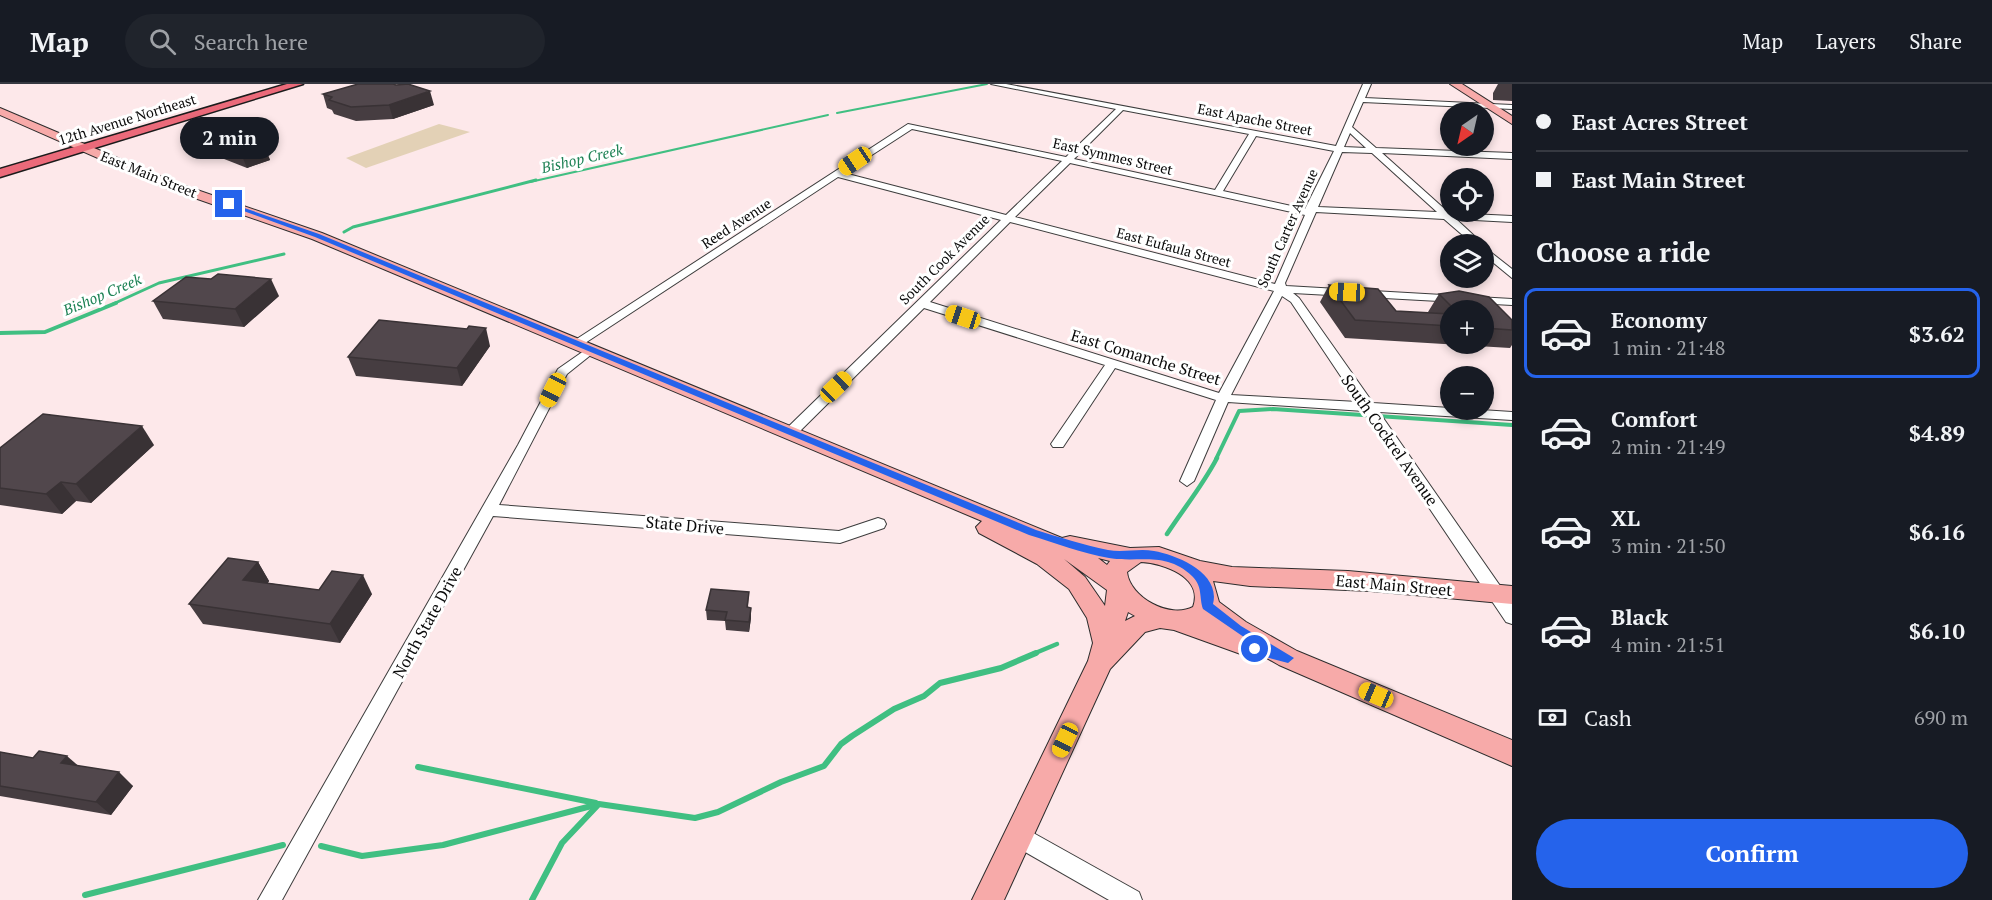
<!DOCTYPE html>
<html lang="en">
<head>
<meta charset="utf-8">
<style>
	body { margin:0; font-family:"PT Serif",serif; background:#20242c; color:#f1f3f6; height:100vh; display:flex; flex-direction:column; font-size:22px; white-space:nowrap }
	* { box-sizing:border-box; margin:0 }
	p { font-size:20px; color:#9ea1a6 }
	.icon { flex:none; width:33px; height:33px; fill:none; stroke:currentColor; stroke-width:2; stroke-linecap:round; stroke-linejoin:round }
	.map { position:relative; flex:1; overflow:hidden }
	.side { display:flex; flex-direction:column; background:#171b24; width:480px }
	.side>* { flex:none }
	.hud { display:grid; align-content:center; height:132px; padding:0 24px; background:#171b24 }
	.needle { width:39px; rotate:214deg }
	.fabs { position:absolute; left:1440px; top:18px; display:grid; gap:12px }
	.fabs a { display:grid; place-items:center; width:54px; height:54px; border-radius:50%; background:#171b24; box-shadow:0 3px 9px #0003; font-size:30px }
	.end { position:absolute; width:27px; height:27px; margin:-14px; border:8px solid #2563eb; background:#fff; box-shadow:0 0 0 3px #fff }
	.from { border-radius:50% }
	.bubble { position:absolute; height:42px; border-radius:21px; background:#171b24; box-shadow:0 3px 9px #0003; font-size:20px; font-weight:700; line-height:42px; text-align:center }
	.car { position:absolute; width:18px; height:36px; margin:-18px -9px; border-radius:8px; box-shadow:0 0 4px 2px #0007; background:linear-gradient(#f5c518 24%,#345 0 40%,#f5c518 0 76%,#345 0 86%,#f5c518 0) }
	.hud b { display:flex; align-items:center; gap:21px; height:57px; font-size:22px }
	.hud b+b { border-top:2px solid #363941 }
	.hud i { width:15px; height:15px; background:#f1f3f6 }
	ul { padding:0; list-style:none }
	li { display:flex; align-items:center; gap:18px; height:90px; margin:0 12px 9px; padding:0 12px; border:3px solid transparent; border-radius:12px }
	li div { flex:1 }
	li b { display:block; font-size:22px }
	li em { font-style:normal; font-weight:700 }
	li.active { border-color:#2563eb }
	li>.icon { width:54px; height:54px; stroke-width:1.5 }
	h2 { padding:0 24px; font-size:27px; line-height:72px }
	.pay { display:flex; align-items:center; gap:15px; height:66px; padding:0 24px; font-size:22px }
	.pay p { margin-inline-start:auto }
	.action { display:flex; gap:12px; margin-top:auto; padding:12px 24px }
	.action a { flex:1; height:69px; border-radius:36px; background:#2563eb; color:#fff; font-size:24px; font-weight:700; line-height:69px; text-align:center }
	header { display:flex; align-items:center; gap:36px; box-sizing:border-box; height:84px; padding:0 30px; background:#171b24; border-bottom:2px solid #363941 }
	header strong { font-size:28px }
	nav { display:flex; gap:33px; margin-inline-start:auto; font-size:21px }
	.search { width:420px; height:54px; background:#20242c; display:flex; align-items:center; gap:15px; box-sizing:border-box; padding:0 21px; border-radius:33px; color:#9ea1a6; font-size:22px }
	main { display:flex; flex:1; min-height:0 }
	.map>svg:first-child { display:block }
	.green { fill:#e3d1b6 }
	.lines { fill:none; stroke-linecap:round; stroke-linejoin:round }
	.stream-far4 { stroke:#40bf82; stroke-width:2 }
	.stream-far3 { stroke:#40bf82; stroke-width:3 }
	.stream-far2 { stroke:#40bf82; stroke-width:4 }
	.stream-far1 { stroke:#40bf82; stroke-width:4.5 }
	.stream { stroke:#40bf82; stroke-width:6 }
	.street-casing { stroke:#3d3d3d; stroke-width:2 }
	.secondary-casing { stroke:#2c2c2c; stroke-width:2 }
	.primary-casing { stroke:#1b1b1b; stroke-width:3 }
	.street { fill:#fff; fill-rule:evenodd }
	.secondary { fill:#f7aaa9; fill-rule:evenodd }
	.primary { fill:#eb6a7a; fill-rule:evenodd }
	.wall { fill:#463d41; fill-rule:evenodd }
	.shaded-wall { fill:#393235 }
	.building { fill:#51474c; stroke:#393235; stroke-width:1.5 }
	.route { fill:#2563eb }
	.labels { text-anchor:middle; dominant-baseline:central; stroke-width:6; stroke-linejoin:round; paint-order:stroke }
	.far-street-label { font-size:14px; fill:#0a0a0a; stroke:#fff }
	.far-water-label { font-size:15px; font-style:italic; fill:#1e8255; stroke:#fff }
	.street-label { font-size:16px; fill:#0a0a0a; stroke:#fff }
</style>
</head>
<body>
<header>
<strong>Map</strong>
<div class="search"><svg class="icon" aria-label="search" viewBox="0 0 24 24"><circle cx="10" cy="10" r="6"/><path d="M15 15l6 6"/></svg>Search here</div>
<nav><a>Map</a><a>Layers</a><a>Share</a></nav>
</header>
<main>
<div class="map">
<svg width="1512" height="816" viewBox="0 0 1512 816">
	<rect width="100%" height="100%" fill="#fde8ea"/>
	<path class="green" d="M 439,40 L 470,48 L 366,84 L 346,74 Z"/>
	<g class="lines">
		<g class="stream-far4">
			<path d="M 837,29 L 987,0"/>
			<path d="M 530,98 L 828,31"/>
		</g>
		<g class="stream-far3">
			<path d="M 344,148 L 353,143 L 536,96"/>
			<path d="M 113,220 L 159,199 L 284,170"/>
		</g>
		<g class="stream-far2">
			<path d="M 0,249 L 45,248 L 116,219"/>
			<path d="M 1216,375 L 1239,327 L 1273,325 L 1512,341"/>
		</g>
		<g class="stream-far1">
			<path d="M 1167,450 C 1184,424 1203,401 1217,374"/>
			<path d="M 1033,570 L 1057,560"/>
		</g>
		<g class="stream">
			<path d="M 418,683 L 596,719"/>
			<path d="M 321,762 L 362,772 L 443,761 L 599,720 L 695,734 L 718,728 L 781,698 L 824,682 L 841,660 L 852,652 L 894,625 L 924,612 L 940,599 L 1001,584 L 1036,569"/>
			<path d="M 85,811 L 283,761"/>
			<path d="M 532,816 L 562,759 L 597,722"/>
		</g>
		<defs>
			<g id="street">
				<path d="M 991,0 L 1006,0 L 1336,62 L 1363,0 L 1371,0 L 1365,14 L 1512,21 L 1512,25 L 1363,18 L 1352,43 L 1376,64 L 1512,69 L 1512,75 L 1382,69 L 1449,129 L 1512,132 L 1512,138 L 1456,135 L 1483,160 L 1473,160 L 1444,135 L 1316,128 L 1285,199 L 1286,202 L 1512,215 L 1512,221 L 1293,209 L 1299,214 L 1373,319 L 1512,328 L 1512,336 L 1379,328 L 1512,519 L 1512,540 L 1506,538 L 1364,327 L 1228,318 L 1194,397 L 1187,402 L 1180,397 L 1216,316 L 1115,284 L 1063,363 L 1053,363 L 1051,360 L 1105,281 L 924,224 L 795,352 L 785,352 L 783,349 L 785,346 L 1001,136 L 838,93 L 579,263 L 571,263 L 569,260 L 908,40 L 1066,73 L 1116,25 ZM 1123,26 L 1249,50 L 1215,106 L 1074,75 ZM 912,45 L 1062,77 L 1006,131 L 844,89 ZM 1350,49 L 1366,64 L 1344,63 ZM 1256,52 L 1334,67 L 1305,125 L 1223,107 ZM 1342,68 L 1372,69 L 1437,128 L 1318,123 ZM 1070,79 L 1305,131 L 1275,200 L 1015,133 ZM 1010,138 L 1274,207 L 1219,309 L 930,218 ZM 1282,212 L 1291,218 L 1358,318 L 1231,311 Z"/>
				<path d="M 1484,163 L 1512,185 L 1512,194 L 1484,171 Z"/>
				<path d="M 591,262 L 597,266 L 567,290 L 499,421 L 839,447 L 878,434 L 884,436 L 886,440 L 884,444 L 840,459 L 493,432 L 282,816 L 258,816 L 518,361 L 558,285 Z"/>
				<path d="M 1019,741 L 1139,808 L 1142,816 L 1109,816 L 1011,760 L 1008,752 L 1011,744 Z"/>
			</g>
			<g id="secondary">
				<path d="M 1450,0 L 1462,0 L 1512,32 L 1512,40 Z"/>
				<path d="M 0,24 L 174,98 L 322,149 L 1062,454 L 1070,452 L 1130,464 L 1159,463 L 1200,477 L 1232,483 L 1348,487 L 1512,502 L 1512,520 L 1371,507 L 1250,502 L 1213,497 L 1219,518 L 1246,538 L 1297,567 L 1512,656 L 1512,682 L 1279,581 L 1258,569 L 1249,573 L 1174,546 L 1160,544 L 1145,548 L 1110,585 L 1004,816 L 972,816 L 1088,577 L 1093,559 L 1087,534 L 1069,505 L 1037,480 L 979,449 L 976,443 L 982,437 L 312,155 L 166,104 L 0,31 ZM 1098,474 L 1110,477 L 1107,481 ZM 1064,475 L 1107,506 L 1105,522 L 1085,493 ZM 1141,478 C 1163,479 1204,493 1193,523 C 1170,535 1130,514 1127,488 ZM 1128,528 L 1135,532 L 1125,537 Z"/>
			</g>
			<path id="primary" d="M 287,0 L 303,0 L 0,93 L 0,85 Z"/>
		</defs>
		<use href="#street" class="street-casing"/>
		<use href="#secondary" class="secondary-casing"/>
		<use href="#primary" class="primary-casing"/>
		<use href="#street" class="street"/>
		<use href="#secondary" class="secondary"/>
		<use href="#primary" class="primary"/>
	</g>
	<g class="wall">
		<path d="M 1498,0 L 1512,0 L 1512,17 L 1493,16 L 1493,9 Z"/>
		<path d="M 323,10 L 434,21 L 393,35 L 356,37 L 334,30 L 332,26 L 327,24 Z"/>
		<path d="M 209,60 L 265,64 L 270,76 L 247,84 L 214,71 Z"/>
		<path d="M 1329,201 L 1396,227 L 1429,229 L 1428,228 L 1439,210 L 1512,236 L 1512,261 L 1510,264 L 1345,254 L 1320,218 ZM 1450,226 L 1484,226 L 1484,260 L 1450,260 Z"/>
		<path d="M 279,212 L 244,243 L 163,235 L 153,217 Z"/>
		<path d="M 490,262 L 462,302 L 356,292 L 348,273 Z"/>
		<path d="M 154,361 L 91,419 L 76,417 L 62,430 L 0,421 L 0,364 Z"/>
		<path d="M 258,478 L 269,497 L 268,499 L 319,506 L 372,510 L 340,559 L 203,540 L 189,520 Z"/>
		<path d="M 749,508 L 748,523 L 751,524 L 751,534 L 749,548 L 726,546 L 725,537 L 707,536 L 706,526 Z"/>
		<path d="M 0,668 L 78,682 L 133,702 L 111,731 L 0,712 Z"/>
	</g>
	<g class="shaded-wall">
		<path d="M 430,7 L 434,21 L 393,35 L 389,21 Z"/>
		<path d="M 265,64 L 270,76 L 247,84 L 242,72 Z"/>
		<path d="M 271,195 L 279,212 L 244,243 L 235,225 Z"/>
		<path d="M 486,244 L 490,262 L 462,302 L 457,284 Z"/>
		<path d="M 142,342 L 154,361 L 91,419 L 76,400 Z"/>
		<path d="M 61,398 L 76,417 L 62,430 L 46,410 Z"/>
		<path d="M 258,478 L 269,497 L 256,515 L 243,496 Z"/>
		<path d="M 363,491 L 372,510 L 340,559 L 330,540 Z"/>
		<path d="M 751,524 L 751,534 L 749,548 L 749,538 Z"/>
		<path d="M 67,672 L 82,685 L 61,679 Z"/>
		<path d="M 119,688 L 133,702 L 111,731 L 96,718 Z"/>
	</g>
	<g class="building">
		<path d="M 358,0 L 393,0 L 396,1 L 408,0 L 430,7 L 389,21 L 351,23 L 329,16 L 332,13 L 323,10 Z"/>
		<path d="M 235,53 L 265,64 L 242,72 L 209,60 Z"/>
		<path d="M 218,190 L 271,195 L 235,225 L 153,217 L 186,193 L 211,195 Z"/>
		<path d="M 1329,201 L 1378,205 L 1396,227 L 1450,230 L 1450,242 L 1355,236 Z"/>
		<path d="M 1459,207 L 1489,213 L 1512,236 L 1512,246 L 1484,244 L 1484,226 L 1455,226 L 1439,210 Z"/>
		<path d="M 379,236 L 467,245 L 469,242 L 486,244 L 457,284 L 348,273 Z"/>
		<path d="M 43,330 L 142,342 L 76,400 L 61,398 L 46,410 L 0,404 L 0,364 Z"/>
		<path d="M 228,474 L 258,478 L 243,496 L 319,506 L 332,487 L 363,491 L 330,540 L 189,520 Z"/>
		<path d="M 711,505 L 749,508 L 747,523 L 751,524 L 749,538 L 725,536 L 727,528 L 706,526 Z"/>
		<path d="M 39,667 L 67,672 L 61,679 L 119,688 L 96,718 L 0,702 L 0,668 L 33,674 Z"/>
	</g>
	<path class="route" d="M 227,118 L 319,150 L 1036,446 C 1059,453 1083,461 1108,466 C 1123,469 1139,464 1154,467 C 1177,471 1221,489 1213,520 L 1241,542 L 1294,574 L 1288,579 L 1251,569 L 1249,565 L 1254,560 L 1203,525 C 1199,513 1203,503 1192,492 C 1166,467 1139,479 1109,474 C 1082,469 1055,459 1029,451 L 315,153 L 227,121 Z"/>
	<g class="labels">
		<g class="far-street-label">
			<text transform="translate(127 35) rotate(-17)">12th Avenue Northeast</text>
			<text transform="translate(1255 35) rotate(11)">East Apache Street</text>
			<text transform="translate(1113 72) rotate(13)">East Symmes Street</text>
			<text transform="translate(149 90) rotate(22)">East Main Street</text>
			<text transform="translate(736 139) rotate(-33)">Reed Avenue</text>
			<text transform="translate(1287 144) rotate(-66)">South Carter Avenue</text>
			<text transform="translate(1174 163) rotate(15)">East Eufaula Street</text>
			<text transform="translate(944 175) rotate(-45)">South Cook Avenue</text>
		</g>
		<g class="far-water-label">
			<text transform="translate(582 74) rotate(-13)">Bishop Creek</text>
			<text transform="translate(102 210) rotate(-23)">Bishop Creek</text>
		</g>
		<g class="street-label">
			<text transform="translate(1146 273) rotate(17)">East Comanche Street</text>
			<text transform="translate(1390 356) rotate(55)">South Cockrel Avenue</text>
			<text transform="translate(685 441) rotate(5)">State Drive</text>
			<text transform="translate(1394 501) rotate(5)">East Main Street</text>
			<text transform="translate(427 538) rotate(-61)">North State Drive</text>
		</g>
	</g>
</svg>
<div class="fabs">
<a><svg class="needle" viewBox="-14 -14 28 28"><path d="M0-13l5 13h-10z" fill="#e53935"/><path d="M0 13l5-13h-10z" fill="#9ea1a6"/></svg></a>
<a><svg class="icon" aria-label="locate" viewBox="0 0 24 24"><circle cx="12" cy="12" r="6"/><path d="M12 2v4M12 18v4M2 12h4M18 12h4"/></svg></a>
<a><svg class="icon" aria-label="layers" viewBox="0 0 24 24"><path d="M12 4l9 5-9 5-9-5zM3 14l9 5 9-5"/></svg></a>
<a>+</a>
<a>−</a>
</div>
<i class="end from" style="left:1255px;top:565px"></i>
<i class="end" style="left:229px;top:120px"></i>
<div class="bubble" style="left:180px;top:33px;width:99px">2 min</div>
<i class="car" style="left:855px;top:77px;rotate:236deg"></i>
<i class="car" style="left:1347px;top:208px;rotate:273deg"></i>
<i class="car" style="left:963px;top:233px;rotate:288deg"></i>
<i class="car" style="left:836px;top:303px;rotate:46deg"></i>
<i class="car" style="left:553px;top:306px;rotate:207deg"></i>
<i class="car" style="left:1376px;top:611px;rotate:293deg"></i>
<i class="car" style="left:1065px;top:656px;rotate:205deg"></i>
</div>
<section class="side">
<div class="hud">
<b><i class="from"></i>East Acres Street</b>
<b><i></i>East Main Street</b>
</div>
<h2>Choose a ride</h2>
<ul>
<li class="active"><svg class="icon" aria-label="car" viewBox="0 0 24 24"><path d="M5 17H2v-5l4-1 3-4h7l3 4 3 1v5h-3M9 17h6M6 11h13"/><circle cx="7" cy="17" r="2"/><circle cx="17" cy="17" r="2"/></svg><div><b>Economy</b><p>1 min · 21:48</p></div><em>$3.62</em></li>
<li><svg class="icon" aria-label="car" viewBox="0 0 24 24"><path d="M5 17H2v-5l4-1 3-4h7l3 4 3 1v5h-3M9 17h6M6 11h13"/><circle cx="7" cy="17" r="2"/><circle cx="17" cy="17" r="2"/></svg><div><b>Comfort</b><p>2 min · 21:49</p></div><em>$4.89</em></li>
<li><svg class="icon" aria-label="car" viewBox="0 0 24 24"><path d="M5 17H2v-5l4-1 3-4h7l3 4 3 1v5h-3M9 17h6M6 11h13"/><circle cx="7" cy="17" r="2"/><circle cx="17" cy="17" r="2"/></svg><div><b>XL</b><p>3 min · 21:50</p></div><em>$6.16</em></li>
<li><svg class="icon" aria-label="car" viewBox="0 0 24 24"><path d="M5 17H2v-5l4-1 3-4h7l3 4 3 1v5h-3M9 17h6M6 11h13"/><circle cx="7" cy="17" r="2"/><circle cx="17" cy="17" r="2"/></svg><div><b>Black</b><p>4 min · 21:51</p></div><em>$6.10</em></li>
</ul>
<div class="pay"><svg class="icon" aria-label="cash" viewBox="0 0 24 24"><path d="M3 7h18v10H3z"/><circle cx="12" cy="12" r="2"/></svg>Cash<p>690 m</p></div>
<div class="action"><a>Confirm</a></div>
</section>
</main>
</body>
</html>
